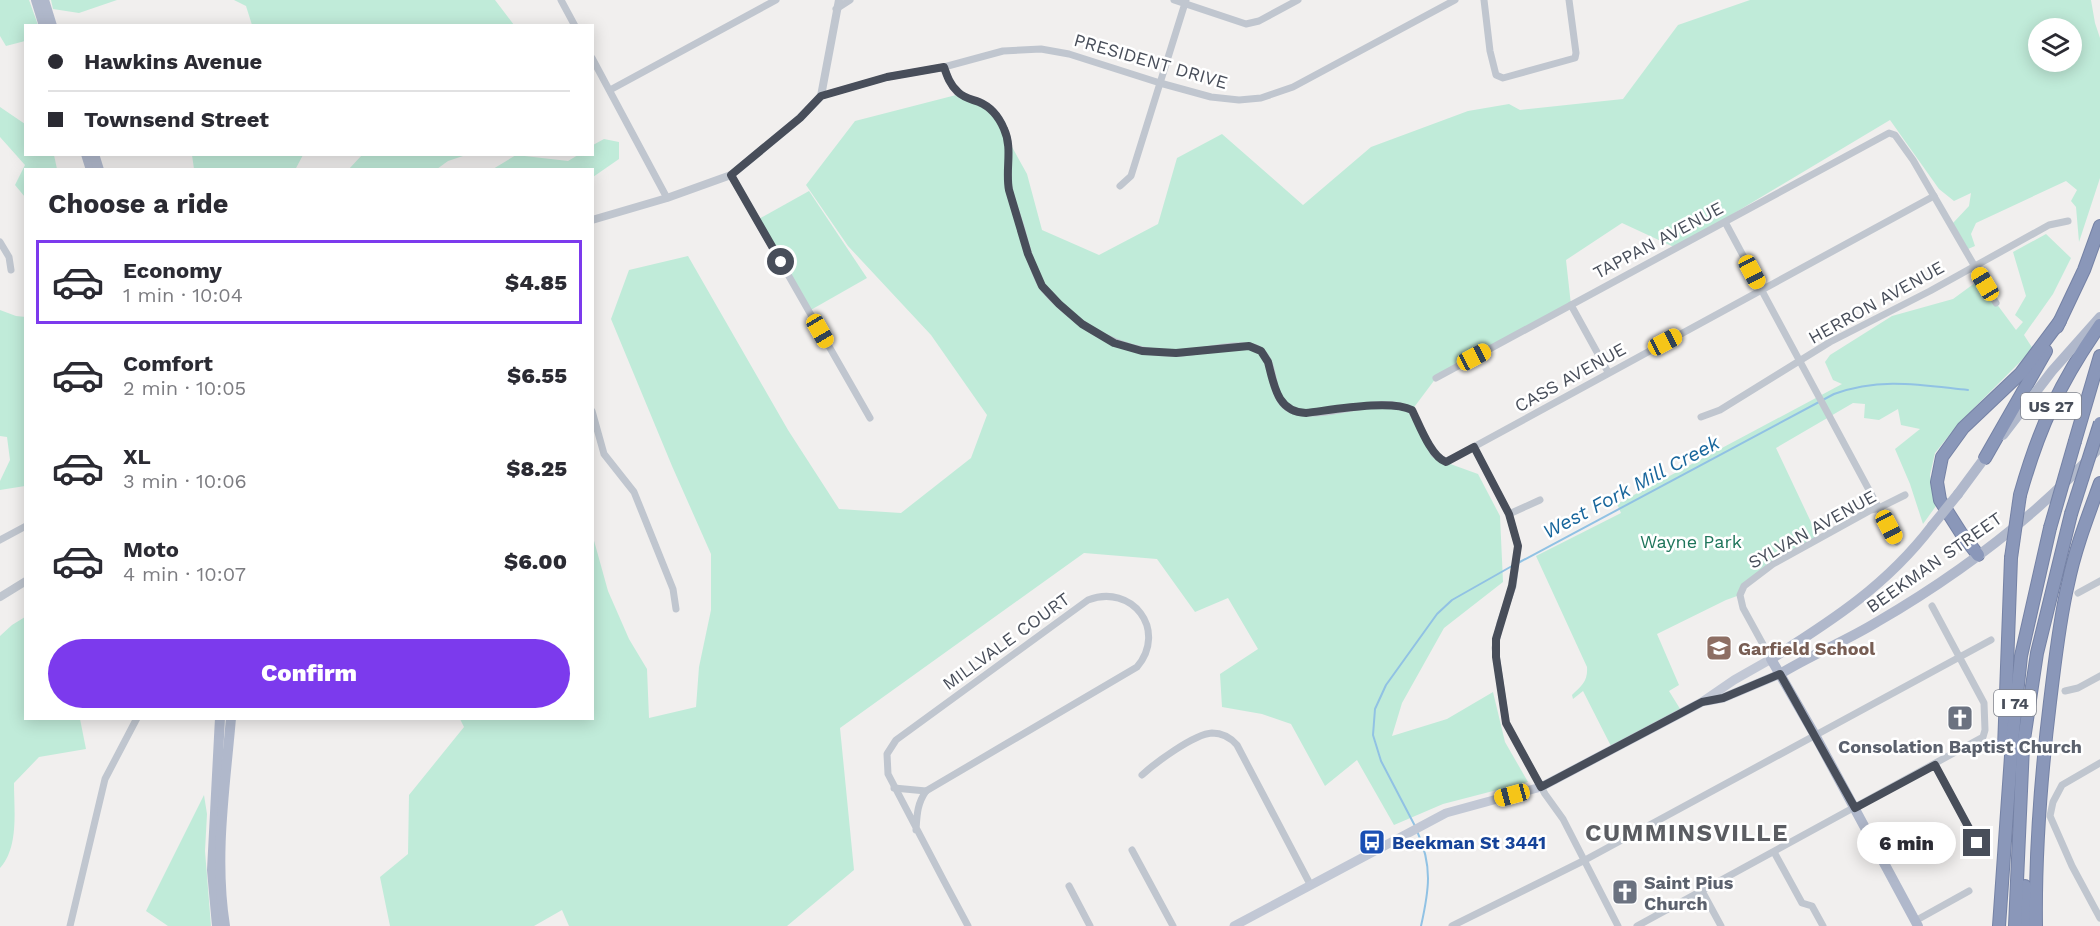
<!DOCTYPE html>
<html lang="en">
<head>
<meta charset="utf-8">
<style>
	body { margin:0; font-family:"Work Sans",sans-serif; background:#f7f7f7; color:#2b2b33; height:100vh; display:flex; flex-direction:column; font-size:22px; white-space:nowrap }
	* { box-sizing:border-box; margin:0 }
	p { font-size:20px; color:#7c7c81 }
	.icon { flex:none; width:33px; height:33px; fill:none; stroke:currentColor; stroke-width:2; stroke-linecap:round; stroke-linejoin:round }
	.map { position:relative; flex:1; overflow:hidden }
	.panel { position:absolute; left:24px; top:168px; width:570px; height:552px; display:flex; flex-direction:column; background:#fff; border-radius:0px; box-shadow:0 3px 15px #0003 }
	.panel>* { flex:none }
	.banner { position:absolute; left:24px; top:24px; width:570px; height:132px; border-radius:0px; box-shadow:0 3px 15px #0003; display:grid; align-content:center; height:132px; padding:0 24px; background:#fff }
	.buttons { position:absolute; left:2028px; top:18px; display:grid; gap:12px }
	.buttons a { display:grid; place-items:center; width:54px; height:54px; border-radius:50%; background:#fff; box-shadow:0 3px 15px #0003; font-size:30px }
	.end { position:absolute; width:27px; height:27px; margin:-14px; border:8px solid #484e5a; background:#fff; box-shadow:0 0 0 3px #fff }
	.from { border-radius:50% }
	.bubble { position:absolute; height:42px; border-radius:21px; background:#fff; box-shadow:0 3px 15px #0003; font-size:20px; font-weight:800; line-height:42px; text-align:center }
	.car { position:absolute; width:18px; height:36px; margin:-18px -9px; border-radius:8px; box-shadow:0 0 4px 2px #0007; background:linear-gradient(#f5c518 24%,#345 0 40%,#f5c518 0 76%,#345 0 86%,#f5c518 0) }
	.banner b { display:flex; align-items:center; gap:21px; height:57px; font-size:22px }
	.banner b+b { border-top:2px solid #e1e1e2 }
	.banner i { width:15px; height:15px; background:#2b2b33 }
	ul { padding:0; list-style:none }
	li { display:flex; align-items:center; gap:18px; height:84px; margin:0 12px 9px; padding:0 12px; border:3px solid transparent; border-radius:0px }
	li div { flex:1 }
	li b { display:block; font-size:22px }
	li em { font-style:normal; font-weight:800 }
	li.selected { border-color:#7c3aed }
	li>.icon { width:54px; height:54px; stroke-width:1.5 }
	h2 { padding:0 24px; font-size:27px; line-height:72px }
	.cta { display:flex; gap:12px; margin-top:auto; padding:12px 24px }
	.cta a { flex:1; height:69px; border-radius:36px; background:#7c3aed; color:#fff; font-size:24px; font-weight:800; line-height:69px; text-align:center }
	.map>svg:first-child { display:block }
	.green { fill:#c0ebd9; fill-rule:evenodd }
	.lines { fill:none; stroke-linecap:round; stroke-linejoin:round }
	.stream { stroke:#91c2e4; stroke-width:2 }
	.motorway-casing { stroke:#7582a5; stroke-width:14 }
	.minor { stroke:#c0c6cf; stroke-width:7 }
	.tertiary { stroke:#c0c6cf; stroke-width:8 }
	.secondary { stroke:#c2c8d5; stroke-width:9 }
	.primary { stroke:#b0b8cb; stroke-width:10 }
	.motorway { stroke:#8a97b9; stroke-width:12 }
	.motorway-bridge-casing { stroke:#7582a5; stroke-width:14; stroke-linecap:butt }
	.primary-bridge { stroke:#b0b8cb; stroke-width:10 }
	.motorway-bridge { stroke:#8a97b9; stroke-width:12 }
	.route { stroke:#484e5a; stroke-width:8 }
	.labels { text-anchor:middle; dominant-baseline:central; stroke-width:5; stroke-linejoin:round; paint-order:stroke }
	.shield { fill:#fff; stroke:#7f838c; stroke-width:1.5 }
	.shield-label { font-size:16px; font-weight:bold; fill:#484e5a }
	.street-label { font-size:18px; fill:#484e5a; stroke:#fff }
	.park-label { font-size:18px; fill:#1f755b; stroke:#fff }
	.education-label { font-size:18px; font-weight:bold; fill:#785e54; stroke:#fff; text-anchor:start }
	.worship-label { font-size:18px; font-weight:bold; fill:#5b616d; stroke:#fff }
	.transit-label { font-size:18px; font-weight:bold; fill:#164399; stroke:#fff; text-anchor:start }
	.water-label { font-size:20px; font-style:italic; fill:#18669c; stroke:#fff }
	.district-label { font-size:24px; font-weight:bold; letter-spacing:1.5px; fill:#5b5d62; stroke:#fff }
</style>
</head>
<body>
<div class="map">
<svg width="2100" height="926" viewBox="0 0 2100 926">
	<rect width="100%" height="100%" fill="#f1efee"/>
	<g class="green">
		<path d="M 0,0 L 29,0 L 38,25 L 26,26 L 25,41 L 6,46 L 0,36 Z"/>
		<path d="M 51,0 L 117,0 L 79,13 L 53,9 Z"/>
		<path d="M 234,0 L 495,0 L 514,25 L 252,25 L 246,6 Z"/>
		<path d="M 1750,0 L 2091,0 L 2095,23 L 2100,38 L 2100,178 L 2079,242 L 2076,207 L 2071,201 L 2077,190 L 2066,181 L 1976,223 L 1971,234 L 1975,246 L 1968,249 L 1953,223 L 1969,206 L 1971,193 L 1954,201 L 1939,189 L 1890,120 L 1676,248 L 1622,223 L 1566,260 L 1571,305 L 1436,378 L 1412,410 L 1442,461 L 1478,474 L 1500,516 L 1503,582 L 1444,628 L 1402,703 L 1392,736 L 1447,719 L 1493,692 L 1505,742 L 1528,782 L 1443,804 L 1394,825 L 1357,760 L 1325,786 L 1291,724 L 1262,714 L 1222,707 L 1220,674 L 1258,649 L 1228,598 L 1195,612 L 1157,559 L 1084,553 L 840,728 L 854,870 L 787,926 L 569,926 L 562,910 L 534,926 L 390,926 L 380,877 L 408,854 L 409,795 L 464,727 L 460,719 L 592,718 L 593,537 L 608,591 L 629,639 L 647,669 L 649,718 L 696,707 L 699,667 L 711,610 L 711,554 L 672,466 L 611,319 L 629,270 L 688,256 L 788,430 L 839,509 L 901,513 L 971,458 L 987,415 L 931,335 L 848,246 L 806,185 L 855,121 L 960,94 L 991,109 L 1027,174 L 1042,230 L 1099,255 L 1158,224 L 1177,158 L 1222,134 L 1303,205 L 1371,147 L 1468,111 L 1509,104 L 1520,110 L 1623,99 L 1678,25 ZM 2038,28 L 2072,28 L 2072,62 L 2038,62 Z"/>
		<path d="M 0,107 L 25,124 L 26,154 L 54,155 L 57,169 L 26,170 L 25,197 L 15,185 L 25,165 L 0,137 Z"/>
		<path d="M 604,139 L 619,142 L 619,159 L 593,177 L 592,170 L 493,169 L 516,155 L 568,161 L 578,155 L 592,154 L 593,145 Z"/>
		<path d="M 192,155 L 192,154 L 303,155 L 295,170 L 194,169 Z"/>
		<path d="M 362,155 L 362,154 L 466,155 L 448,161 L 437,169 L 349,169 Z"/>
		<path d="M 809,191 L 867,278 L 809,311 L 757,220 Z"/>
		<path d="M 2046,234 L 2071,258 L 2053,294 L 2024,335 L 2033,349 L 1959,423 L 1935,453 L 1930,475 L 1936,506 L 1923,524 L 1910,484 L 1895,449 L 1920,429 L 1901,425 L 1898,409 L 1879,420 L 1864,418 L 1865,404 L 1853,403 L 1776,448 L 1819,539 L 1762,571 L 1740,595 L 1726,600 L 1657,634 L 1679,685 L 1669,691 L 1682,712 L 1613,750 L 1583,691 L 1573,699 L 1572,695 C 1582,685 1588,681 1587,667 L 1536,556 L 1621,513 L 1617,504 L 1842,384 L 1833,380 L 1825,362 L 1830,355 L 1892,316 L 1953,299 L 1979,280 L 2016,330 L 2023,322 L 2015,315 L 2026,296 L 2013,252 Z"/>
		<path d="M 0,310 L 16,316 L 26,317 L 25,486 L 0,490 L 0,481 L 10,460 L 7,437 L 0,436 Z"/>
		<path d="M 25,617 L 26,718 L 80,719 L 86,749 L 39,757 L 14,783 C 14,811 19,847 0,868 L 0,636 L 12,625 Z"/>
		<path d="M 204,795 L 207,814 L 205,851 L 211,926 L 168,926 L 146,911 Z"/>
	</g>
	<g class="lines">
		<g class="stream">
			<path d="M 1518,563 L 1834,394 C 1880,377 1921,385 1968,390"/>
			<path d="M 1415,826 L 1381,761 L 1373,735 L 1375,709 L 1386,685 L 1437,614 L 1452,600 L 1512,566"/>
			<path d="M 1417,831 C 1433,866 1429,890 1421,926"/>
		</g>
		<defs>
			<g id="motorway">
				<path d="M 2057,327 L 2084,270 L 2100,226"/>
				<path d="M 2075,441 L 2100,356"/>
				<path d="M 1985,458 L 2046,351"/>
				<path d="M 2020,495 C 2039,428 2060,382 2100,325"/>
				<path d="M 1978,555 L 1961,533 L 1940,500 L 1937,482 L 1942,457 L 1963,428 L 2021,373 L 2060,321"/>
				<path d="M 2004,748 L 2011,558"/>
				<path d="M 2025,886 L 2025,926"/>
				<path d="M 1999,926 L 2012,742 L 2021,656 L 2050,528"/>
				<path d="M 2015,926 L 2023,746 L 2037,653 L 2071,514"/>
				<path d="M 2036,926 C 2035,851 2041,776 2050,702 C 2055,662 2059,622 2068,584 C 2075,549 2088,516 2100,483"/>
			</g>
		</defs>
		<use href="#motorway" class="motorway-casing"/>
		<g class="minor">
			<path d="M 561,0 L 575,26"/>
			<path d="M 1174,0 L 1246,24 L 1259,21 L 1298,0"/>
			<path d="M 1484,0 L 1490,51 L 1496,75 L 1503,78 L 1575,58 L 1576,53 L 1569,0"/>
			<path d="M 836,9 L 850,0"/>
			<path d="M 592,58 L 667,198"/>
			<path d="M 944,67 C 948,76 950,85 957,92 C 964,98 971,99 979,102 C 991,107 999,117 1004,129 C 1013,148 1006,170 1009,190 C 1013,205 1019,219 1023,234 C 1028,251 1032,269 1041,285 C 1047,295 1058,304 1066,311 C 1100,341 1139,355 1183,353 C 1202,352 1240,341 1256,348 C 1282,360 1264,406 1298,412 C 1332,418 1380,394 1411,410 L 1434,454 L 1446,462 L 1934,196"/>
			<path d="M 610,90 L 776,0"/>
			<path d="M 821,96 L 887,77 L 944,67 L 1003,51 L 1041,49 L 1069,54 L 1160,83 L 1211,97 L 1239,100 L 1261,98 L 1293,87 L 1455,0"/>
			<path d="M 731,175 L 870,418"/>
			<path d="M 1120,186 L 1131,176 L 1186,0"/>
			<path d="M 1725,222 L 1897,542"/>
			<path d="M 0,242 L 9,257 L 11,270"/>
			<path d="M 1571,305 L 1608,372"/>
			<path d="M 1436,378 L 1889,133 L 1895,135 L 1913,160 L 1996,303"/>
			<path d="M 592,411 L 604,454 L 634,492 L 673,589 L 676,609"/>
			<path d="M 1701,417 L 1720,410 L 1830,342 L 1930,291 L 2049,225 L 2068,221"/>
			<path d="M 1474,447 L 1509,514 L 1518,546 L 1513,586 L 1500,623 L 1495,648 L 1506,723 L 1545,794 L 1563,819 L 1618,926"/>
			<path d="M 1509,514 L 1540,500"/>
			<path d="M 0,540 L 26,526"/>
			<path d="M 2078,593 L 2100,581"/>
			<path d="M 1771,659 L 1743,608 L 1740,595 L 1744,586 L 1773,564 L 1871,510 L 1879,508 L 1905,495"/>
			<path d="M 2065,691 L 2078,688 L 2100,676"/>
			<path d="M 2100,763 L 2062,785 L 2053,802 L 2050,816 L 2072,866 L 2100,918"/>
			<path d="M 1935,765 L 1977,843"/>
			<path d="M 1142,775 C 1155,763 1194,734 1212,733 C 1222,733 1230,737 1237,745 L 1310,884"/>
			<path d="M 894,788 L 926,791"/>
			<path d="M 916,830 C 917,815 917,804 926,791 L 1137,667 C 1168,630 1132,583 1088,600 L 896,740 L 887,754 L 888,774 L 944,881 L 968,926"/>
			<path d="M 1132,850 L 1173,926"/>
			<path d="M 1774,852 L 1802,903 L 1812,906 L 1823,926"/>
			<path d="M 1069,886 L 1090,926"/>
			<path d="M 1702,891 L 1721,926"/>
			<path d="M 1915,921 L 1969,891"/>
			<path d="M 70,926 L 105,779 L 137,718"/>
			<path d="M 1452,926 L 1585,860 L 1991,640"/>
			<path d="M 1637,926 L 1983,737 L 1985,730 L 1984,703 L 1932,606"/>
		</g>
		<g class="tertiary">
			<path d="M 592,220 L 667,198 L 731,175 L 800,118 L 821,96 L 839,0"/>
			<path d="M 0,597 L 26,581"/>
		</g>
		<g class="secondary">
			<path d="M 1707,701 L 1723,698 L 1780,674"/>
			<path d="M 1234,926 L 1446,813 L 1541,787 L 1702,702 L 1734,680 L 1771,659"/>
		</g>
		<g class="primary">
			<path d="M 36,0 L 44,26"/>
			<path d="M 44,0 L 52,26"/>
			<path d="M 86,154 L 91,170"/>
			<path d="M 94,154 L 99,170"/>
			<path d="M 2003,435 L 2052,371 L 2100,317"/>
			<path d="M 1958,494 L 1989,452"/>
			<path d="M 1780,674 C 1811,655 1846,641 1877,622 C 1958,575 2036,516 2100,447"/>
			<path d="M 217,926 L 212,870 L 220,718"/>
			<path d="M 225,926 C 214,857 225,788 231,718"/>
			<path d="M 1918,926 L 1815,735 L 1771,659 C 1833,620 1887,585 1932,526"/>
		</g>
		<use href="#motorway" class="motorway"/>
		<defs>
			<g id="motorway-bridge">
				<path d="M 2071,514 L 2100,423"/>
				<path d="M 2050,528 L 2075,441"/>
				<path d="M 2011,558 L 2020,495"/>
			</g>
		</defs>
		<use href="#motorway-bridge" class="motorway-bridge-casing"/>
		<path class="primary-bridge" d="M 1932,526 L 1958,494"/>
		<use href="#motorway-bridge" class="motorway-bridge"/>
	</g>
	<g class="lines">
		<path class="route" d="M 781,262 L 731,175 L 800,118 L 821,96 L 887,77 L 944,67 C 947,76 950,85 958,92 C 964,98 971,99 979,102 C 991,107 999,117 1004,129 C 1013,148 1005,170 1009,190 L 1028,254 L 1042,286 L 1059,304 L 1082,324 L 1114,343 L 1142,351 L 1176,353 L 1249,346 L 1261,351 L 1268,362 C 1274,385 1277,412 1306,413 C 1332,410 1390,399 1412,410 C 1419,424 1431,457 1446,462 L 1474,447 L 1509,514 L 1518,546 L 1512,586 L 1496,639 L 1496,657 L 1506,723 L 1541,787 L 1702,702 L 1723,698 L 1780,674 L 1855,808 L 1935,765 L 1977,843"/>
	</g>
	<defs>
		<symbol id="school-square" viewBox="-11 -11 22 22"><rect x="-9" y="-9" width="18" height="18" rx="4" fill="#8d6e63" stroke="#fff"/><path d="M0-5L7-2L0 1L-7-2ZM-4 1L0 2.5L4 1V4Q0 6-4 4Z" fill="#fff"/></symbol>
		<symbol id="church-square" viewBox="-11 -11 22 22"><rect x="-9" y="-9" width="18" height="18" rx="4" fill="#6b7280" stroke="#fff"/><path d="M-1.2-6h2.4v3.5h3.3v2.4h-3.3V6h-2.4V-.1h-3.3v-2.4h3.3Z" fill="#fff"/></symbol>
		<symbol id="bus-square" viewBox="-11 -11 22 22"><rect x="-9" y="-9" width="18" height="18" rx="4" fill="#1a4fb4" stroke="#fff"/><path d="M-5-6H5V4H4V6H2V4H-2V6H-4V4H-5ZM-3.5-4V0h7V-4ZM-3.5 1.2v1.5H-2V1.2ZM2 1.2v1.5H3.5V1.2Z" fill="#fff"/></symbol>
	</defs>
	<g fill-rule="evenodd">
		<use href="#school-square" x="1704" y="633" width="30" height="30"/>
		<use href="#church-square" x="1945" y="703" width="30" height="30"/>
		<use href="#bus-square" x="1357" y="827" width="30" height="30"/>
		<use href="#church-square" x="1610" y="877" width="30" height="30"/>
	</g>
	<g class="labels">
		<g class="shield">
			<rect x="2021" y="393" width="60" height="26" rx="4.5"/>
			<rect x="1994" y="690" width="42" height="26" rx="4.5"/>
		</g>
		<g class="shield-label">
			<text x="2051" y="406">US 27</text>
			<text x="2015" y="703">I 74</text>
		</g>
		<g class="street-label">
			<text transform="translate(1151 61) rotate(16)">PRESIDENT DRIVE</text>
			<text transform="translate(1658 240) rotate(-28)">TAPPAN AVENUE</text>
			<text transform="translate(1876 302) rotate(-29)">HERRON AVENUE</text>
			<text transform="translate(1570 377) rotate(-29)">CASS AVENUE</text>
			<text transform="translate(1812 529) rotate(-29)">SYLVAN AVENUE</text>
			<text transform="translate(1934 562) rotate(-35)">BEEKMAN STREET</text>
			<text transform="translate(1006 641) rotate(-36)">MILLVALE COURT</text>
		</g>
		<g class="park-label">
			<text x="1691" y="541">Wayne Park</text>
		</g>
		<g class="education-label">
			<text x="1738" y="648">Garfield School</text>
		</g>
		<g class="worship-label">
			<text x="1960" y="746">Consolation Baptist Church</text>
			<text x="1644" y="882" text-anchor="start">Saint Pius<tspan x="1644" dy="21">Church</tspan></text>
		</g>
		<g class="transit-label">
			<text x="1392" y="842">Beekman St 3441</text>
		</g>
		<g class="water-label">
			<text transform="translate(1631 487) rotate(-28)">West Fork Mill Creek</text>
		</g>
		<g class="district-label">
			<text x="1687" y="833">CUMMINSVILLE</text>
		</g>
	</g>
</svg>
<div class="buttons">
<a><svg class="icon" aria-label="layers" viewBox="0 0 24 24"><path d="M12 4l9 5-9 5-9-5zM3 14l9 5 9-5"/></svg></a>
</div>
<i class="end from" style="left:781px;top:262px"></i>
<i class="end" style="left:1977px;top:843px"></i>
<div class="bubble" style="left:1857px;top:822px;width:99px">6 min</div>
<i class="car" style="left:1752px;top:272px;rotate:152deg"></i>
<i class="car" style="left:1985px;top:284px;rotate:329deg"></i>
<i class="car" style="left:820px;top:331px;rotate:150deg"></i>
<i class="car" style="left:1665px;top:342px;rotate:62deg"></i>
<i class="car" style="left:1474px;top:357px;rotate:62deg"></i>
<i class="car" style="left:1889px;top:527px;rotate:152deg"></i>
<i class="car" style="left:1512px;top:795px;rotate:255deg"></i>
<div class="banner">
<b><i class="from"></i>Hawkins Avenue</b>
<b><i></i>Townsend Street</b>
</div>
<section class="panel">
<h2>Choose a ride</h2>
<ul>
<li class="selected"><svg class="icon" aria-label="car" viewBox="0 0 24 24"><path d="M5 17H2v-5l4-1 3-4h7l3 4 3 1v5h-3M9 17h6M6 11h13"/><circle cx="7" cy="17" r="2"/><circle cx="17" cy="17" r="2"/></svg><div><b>Economy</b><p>1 min · 10:04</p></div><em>$4.85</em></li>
<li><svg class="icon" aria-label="car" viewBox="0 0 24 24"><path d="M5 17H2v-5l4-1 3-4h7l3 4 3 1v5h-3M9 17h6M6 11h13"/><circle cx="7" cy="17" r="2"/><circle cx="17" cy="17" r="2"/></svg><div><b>Comfort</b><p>2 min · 10:05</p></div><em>$6.55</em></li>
<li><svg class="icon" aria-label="car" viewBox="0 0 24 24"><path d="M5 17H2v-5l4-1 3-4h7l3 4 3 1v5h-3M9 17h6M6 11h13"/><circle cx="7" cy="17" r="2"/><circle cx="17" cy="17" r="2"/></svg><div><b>XL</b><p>3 min · 10:06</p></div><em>$8.25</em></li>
<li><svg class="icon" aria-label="car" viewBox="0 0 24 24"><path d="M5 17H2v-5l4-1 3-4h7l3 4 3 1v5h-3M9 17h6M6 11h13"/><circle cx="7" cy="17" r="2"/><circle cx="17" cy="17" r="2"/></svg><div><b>Moto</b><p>4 min · 10:07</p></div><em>$6.00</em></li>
</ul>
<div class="cta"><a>Confirm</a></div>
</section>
</div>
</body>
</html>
